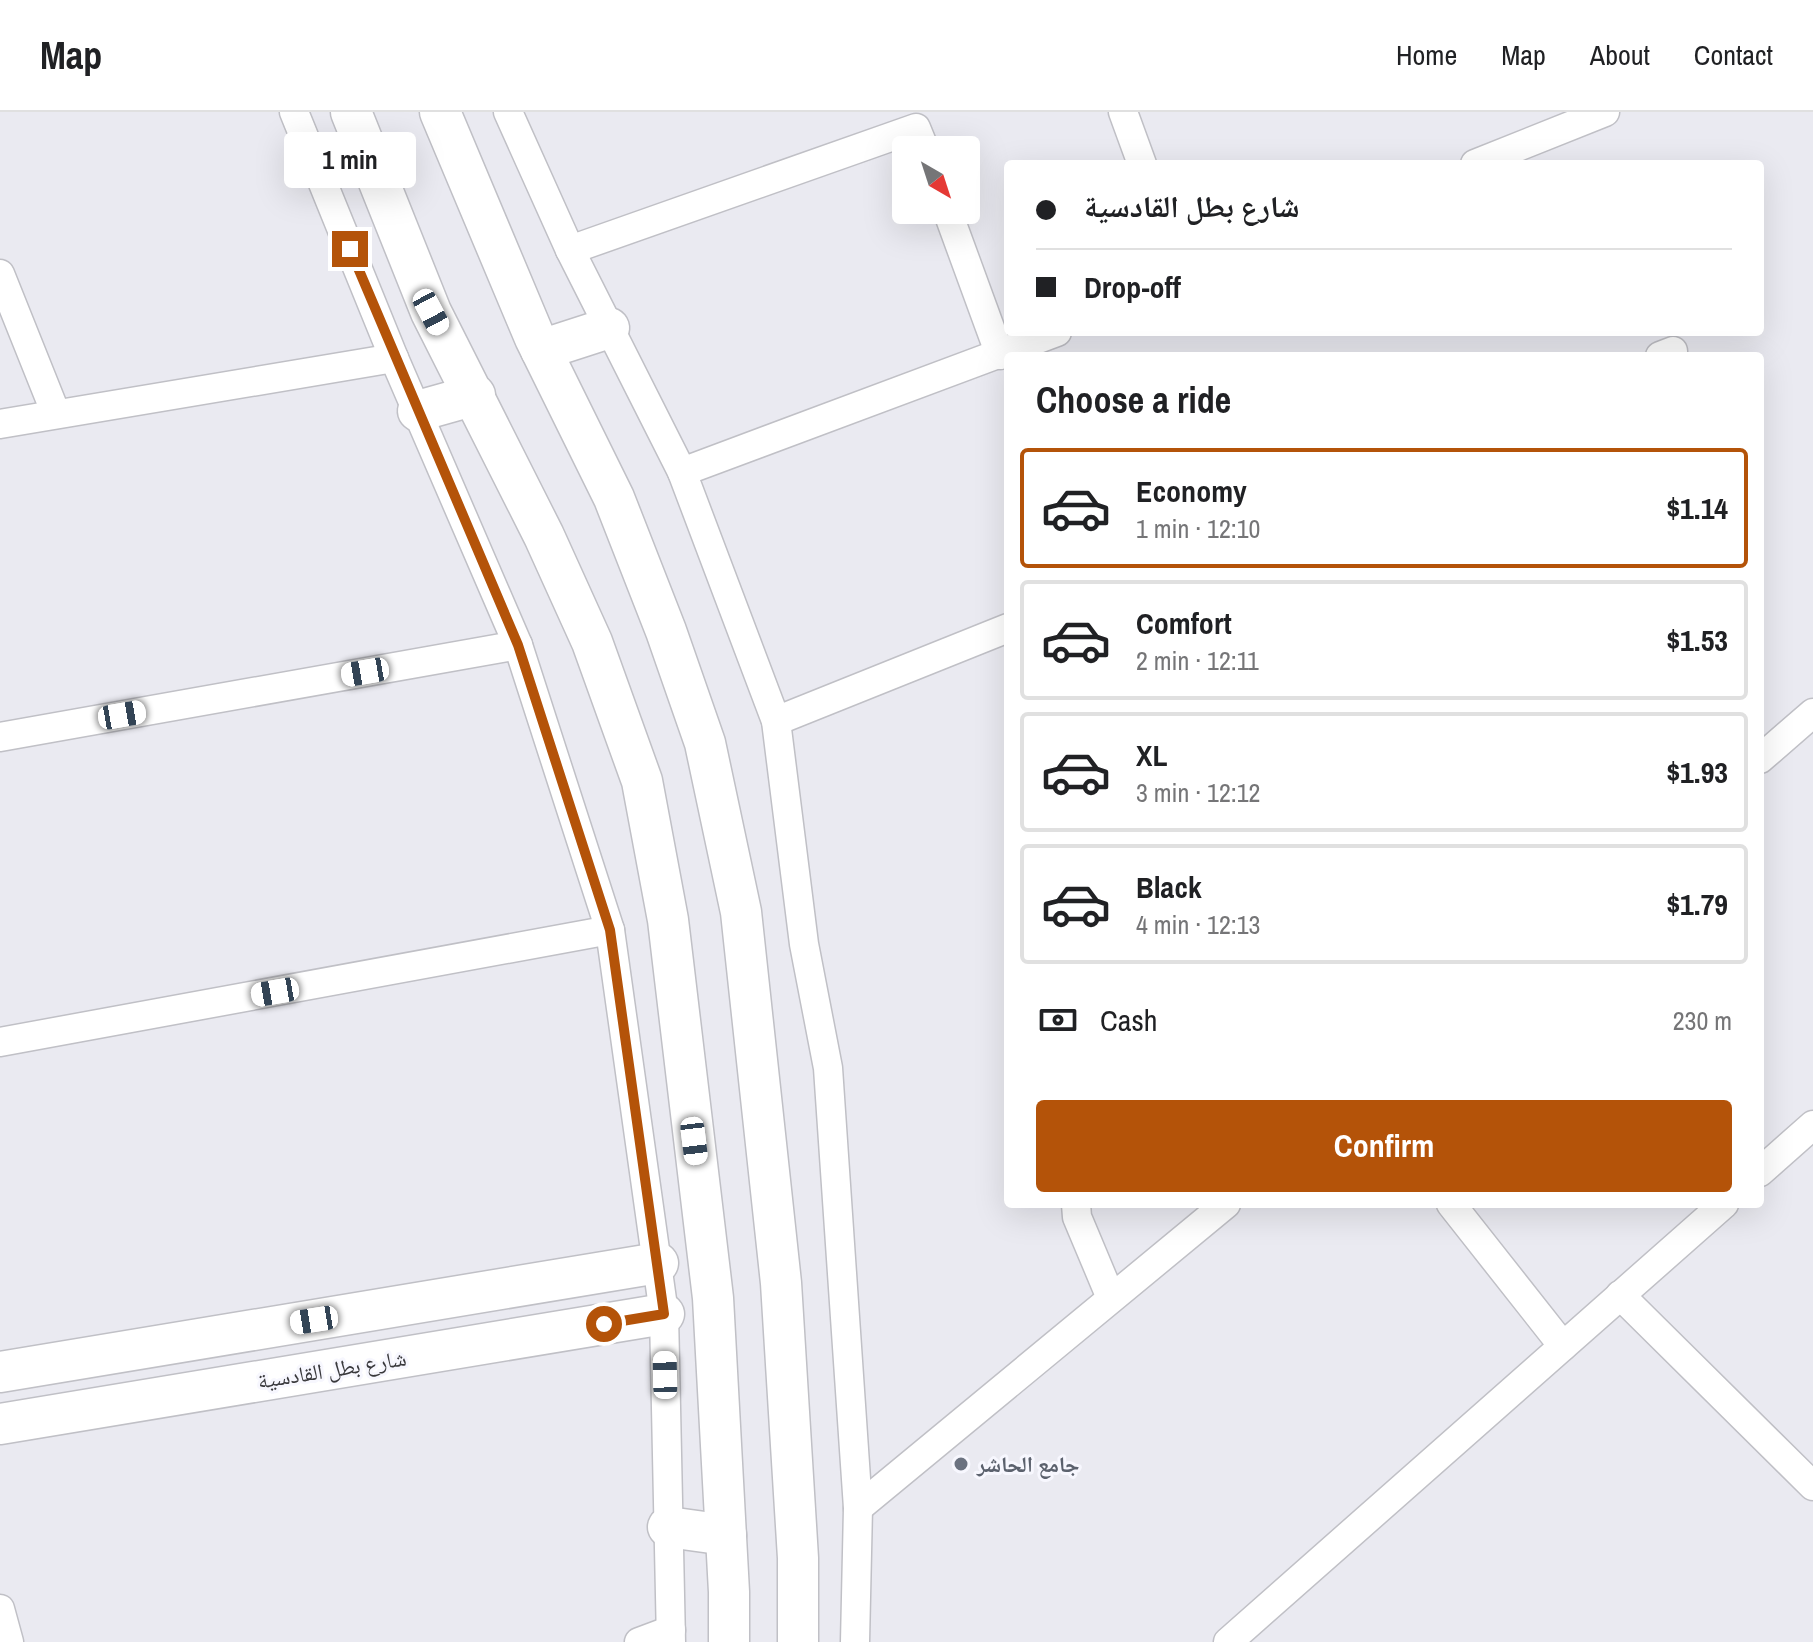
<!DOCTYPE html>
<html lang="en">
<head>
<meta charset="utf-8">
<style>
	body { margin:0; font-family:"Archivo Narrow","Noto Naskh Arabic",sans-serif; background:#f6f6f6; color:#202124; height:100vh; display:flex; flex-direction:column; font-size:30px; white-space:nowrap }
	* { box-sizing:border-box; margin:0 }
	p { font-size:26px; color:#757577 }
	.icon { flex:none; width:44px; height:44px; fill:none; stroke:currentColor; stroke-width:2; stroke-linecap:round; stroke-linejoin:round }
	.map { position:relative; flex:1; overflow:hidden }
	.details { position:absolute; left:1004px; top:240px; width:760px; height:856px; display:flex; flex-direction:column; background:#fff; border-radius:8px; box-shadow:0 8px 32px #0002 }
	.details>* { flex:none }
	.banner { position:absolute; left:1004px; top:48px; width:760px; height:176px; border-radius:8px; box-shadow:0 8px 32px #0002; display:grid; align-content:center; height:176px; padding:0 32px; background:#fff }
	.needle { width:52px; rotate:141deg }
	.buttons { position:absolute; left:892px; top:24px; display:grid; gap:16px }
	.buttons a { display:grid; place-items:center; width:88px; height:88px; border-radius:8px; background:#fff; box-shadow:0 8px 32px #0002; font-size:40px }
	.end { position:absolute; width:36px; height:36px; margin:-18px; border:10px solid #b45309; background:#fff; box-shadow:0 0 0 4px #fff }
	.from { border-radius:50% }
	.bubble { position:absolute; height:56px; border-radius:8px; background:#fff; box-shadow:0 8px 32px #0002; font-size:26px; font-weight:700; line-height:56px; text-align:center }
	.car { position:absolute; width:24px; height:48px; margin:-24px -12px; border-radius:10px; box-shadow:0 0 6px 2px #0007; background:linear-gradient(#fff 24%,#345 0 40%,#fff 0 76%,#345 0 86%,#fff 0) }
	.banner b { display:flex; align-items:center; gap:28px; height:76px; font-size:30px }
	.banner b+b { border-top:2px solid #e0e0e0 }
	.banner i { width:20px; height:20px; background:#202124 }
	ul { padding:0; list-style:none }
	li { display:flex; align-items:center; gap:24px; height:120px; margin:0 16px 12px; padding:0 16px; border:4px solid #e0e0e0; border-radius:8px }
	li div { flex:1 }
	li b { display:block; font-size:30px }
	li em { font-style:normal; font-weight:700 }
	li.selected { border-color:#b45309 }
	li>.icon { width:72px; height:72px; stroke-width:1.5 }
	h2 { padding:0 32px; font-size:36px; line-height:96px }
	.pay { display:flex; align-items:center; gap:20px; height:88px; padding:0 32px; font-size:30px }
	.pay p { margin-inline-start:auto }
	.primary-button { display:flex; gap:16px; margin-top:auto; padding:16px 32px }
	.primary-button a { flex:1; height:92px; border-radius:8px; background:#b45309; color:#fff; font-size:32px; font-weight:700; line-height:92px; text-align:center }
	header { display:flex; align-items:center; gap:48px; box-sizing:border-box; height:112px; padding:0 40px; background:#fff; border-bottom:2px solid #e0e0e0 }
	header strong { font-size:38px }
	nav { display:flex; gap:44px; margin-inline-start:auto; font-size:28px }
	.map>svg:first-child { display:block }
	.lines { fill:none; stroke-linecap:round; stroke-linejoin:round }
	.street-casing { stroke:#c0c0c6; stroke-width:31 }
	.secondary-casing { stroke:#c0c0c6; stroke-width:43 }
	.street { stroke:#fff; stroke-width:28 }
	.secondary { stroke:#fff; stroke-width:40 }
	.route { stroke:#b45309; stroke-width:10 }
	.worship-dot { fill:#6b7280; stroke:#f7f7fe; stroke-width:3 }
	.labels { text-anchor:middle; dominant-baseline:central; stroke-width:6; stroke-linejoin:round; paint-order:stroke }
	.street-label { font-size:22px; fill:#39393c; stroke:#f7f7fe }
	.worship-label { font-size:22px; font-weight:bold; fill:#5b616d; stroke:#f7f7fe; text-anchor:start }
</style>
</head>
<body>
<header>
<strong>Map</strong>
<nav><a>Home</a><a>Map</a><a>About</a><a>Contact</a></nav>
</header>
<div class="map">
<svg width="1813" height="1530" viewBox="0 0 1813 1530">
	<rect width="100%" height="100%" fill="#eaeaf1"/>
	<g class="lines">
		<defs>
			<g id="street">
				<path d="M 294,0 L 394,246 L 518,533 L 610,818 L 664,1202 L 671,1530"/>
				<path d="M 508,0 L 570,138 L 682,360 L 776,609 L 804,832 L 828,956 L 858,1396 L 855,1530"/>
				<path d="M 1123,0 L 1142,52"/>
				<path d="M 1475,52 L 1605,0"/>
				<path d="M 947,98 L 1000,243"/>
				<path d="M 570,138 L 916,16 L 925,38"/>
				<path d="M 0,162 L 56,302"/>
				<path d="M 1660,244 L 1673,239 L 1673,244"/>
				<path d="M 0,312 L 394,246"/>
				<path d="M 682,360 L 1057,220"/>
				<path d="M 776,609 L 1008,516"/>
				<path d="M 0,625 L 518,533"/>
				<path d="M 1760,647 L 1813,601"/>
				<path d="M 0,930 L 610,818"/>
				<path d="M 1760,1060 L 1813,1013"/>
				<path d="M 1076,1092 L 1077,1105 L 1111,1186"/>
				<path d="M 1451,1092 L 1563,1234"/>
				<path d="M 1620,1183 L 1813,1374"/>
				<path d="M 858,1396 L 1226,1092"/>
				<path d="M 0,1497 L 9,1530"/>
				<path d="M 639,1530 L 671,1518"/>
				<path d="M 1228,1530 L 1724,1092"/>
			</g>
			<g id="secondary">
				<path d="M 351,0 L 431,200 L 544,424 L 592,530 L 642,669 L 668,808 L 713,1186 L 729,1480 L 729,1530"/>
				<path d="M 440,0 L 535,226 L 614,386 L 666,519 L 705,631 L 741,800 L 781,1171 L 798,1446 L 798,1530"/>
				<path d="M 541,238 L 609,216"/>
				<path d="M 418,299 L 475,283"/>
				<path d="M 0,1260 L 658,1151"/>
				<path d="M 0,1312 L 664,1202"/>
				<path d="M 668,1415 L 726,1423"/>
			</g>
		</defs>
		<use href="#street" class="street-casing"/>
		<use href="#secondary" class="secondary-casing"/>
		<use href="#street" class="street"/>
		<use href="#secondary" class="secondary"/>
	</g>
	<g class="lines">
		<path class="route" d="M 350,137 L 518,533 L 610,818 L 664,1202 L 604,1212"/>
	</g>
	<circle class="worship-dot" cx="961" cy="1352" r="8"/>
	<g class="labels">
		<g class="street-label">
			<text transform="translate(332 1257) rotate(-9)">شارع بطل القادسية</text>
		</g>
		<g class="worship-label">
			<text x="977" y="1352">جامع الحاشر</text>
		</g>
	</g>
</svg>
<div class="buttons">
<a><svg class="needle" viewBox="-14 -14 28 28"><path d="M0-13l5 13h-10z" fill="#e53935"/><path d="M0 13l5-13h-10z" fill="#757577"/></svg></a>
</div>
<i class="end from" style="left:604px;top:1212px"></i>
<i class="end" style="left:350px;top:137px"></i>
<div class="bubble" style="left:284px;top:20px;width:132px">1 min</div>
<i class="car" style="left:431px;top:200px;rotate:152deg"></i>
<i class="car" style="left:365px;top:560px;rotate:260deg"></i>
<i class="car" style="left:122px;top:603px;rotate:80deg"></i>
<i class="car" style="left:275px;top:880px;rotate:260deg"></i>
<i class="car" style="left:694px;top:1029px;rotate:173deg"></i>
<i class="car" style="left:314px;top:1208px;rotate:261deg"></i>
<i class="car" style="left:665px;top:1263px;rotate:359deg"></i>
<div class="banner">
<b><i class="from"></i>شارع بطل القادسية</b>
<b><i></i>Drop-off</b>
</div>
<section class="details">
<h2>Choose a ride</h2>
<ul>
<li class="selected"><svg class="icon" aria-label="car" viewBox="0 0 24 24"><path d="M5 17H2v-5l4-1 3-4h7l3 4 3 1v5h-3M9 17h6M6 11h13"/><circle cx="7" cy="17" r="2"/><circle cx="17" cy="17" r="2"/></svg><div><b>Economy</b><p>1 min · 12:10</p></div><em>$1.14</em></li>
<li><svg class="icon" aria-label="car" viewBox="0 0 24 24"><path d="M5 17H2v-5l4-1 3-4h7l3 4 3 1v5h-3M9 17h6M6 11h13"/><circle cx="7" cy="17" r="2"/><circle cx="17" cy="17" r="2"/></svg><div><b>Comfort</b><p>2 min · 12:11</p></div><em>$1.53</em></li>
<li><svg class="icon" aria-label="car" viewBox="0 0 24 24"><path d="M5 17H2v-5l4-1 3-4h7l3 4 3 1v5h-3M9 17h6M6 11h13"/><circle cx="7" cy="17" r="2"/><circle cx="17" cy="17" r="2"/></svg><div><b>XL</b><p>3 min · 12:12</p></div><em>$1.93</em></li>
<li><svg class="icon" aria-label="car" viewBox="0 0 24 24"><path d="M5 17H2v-5l4-1 3-4h7l3 4 3 1v5h-3M9 17h6M6 11h13"/><circle cx="7" cy="17" r="2"/><circle cx="17" cy="17" r="2"/></svg><div><b>Black</b><p>4 min · 12:13</p></div><em>$1.79</em></li>
</ul>
<div class="pay"><svg class="icon" aria-label="cash" viewBox="0 0 24 24"><path d="M3 7h18v10H3z"/><circle cx="12" cy="12" r="2"/></svg>Cash<p>230 m</p></div>
<div class="primary-button"><a>Confirm</a></div>
</section>
</div>
</body>
</html>
